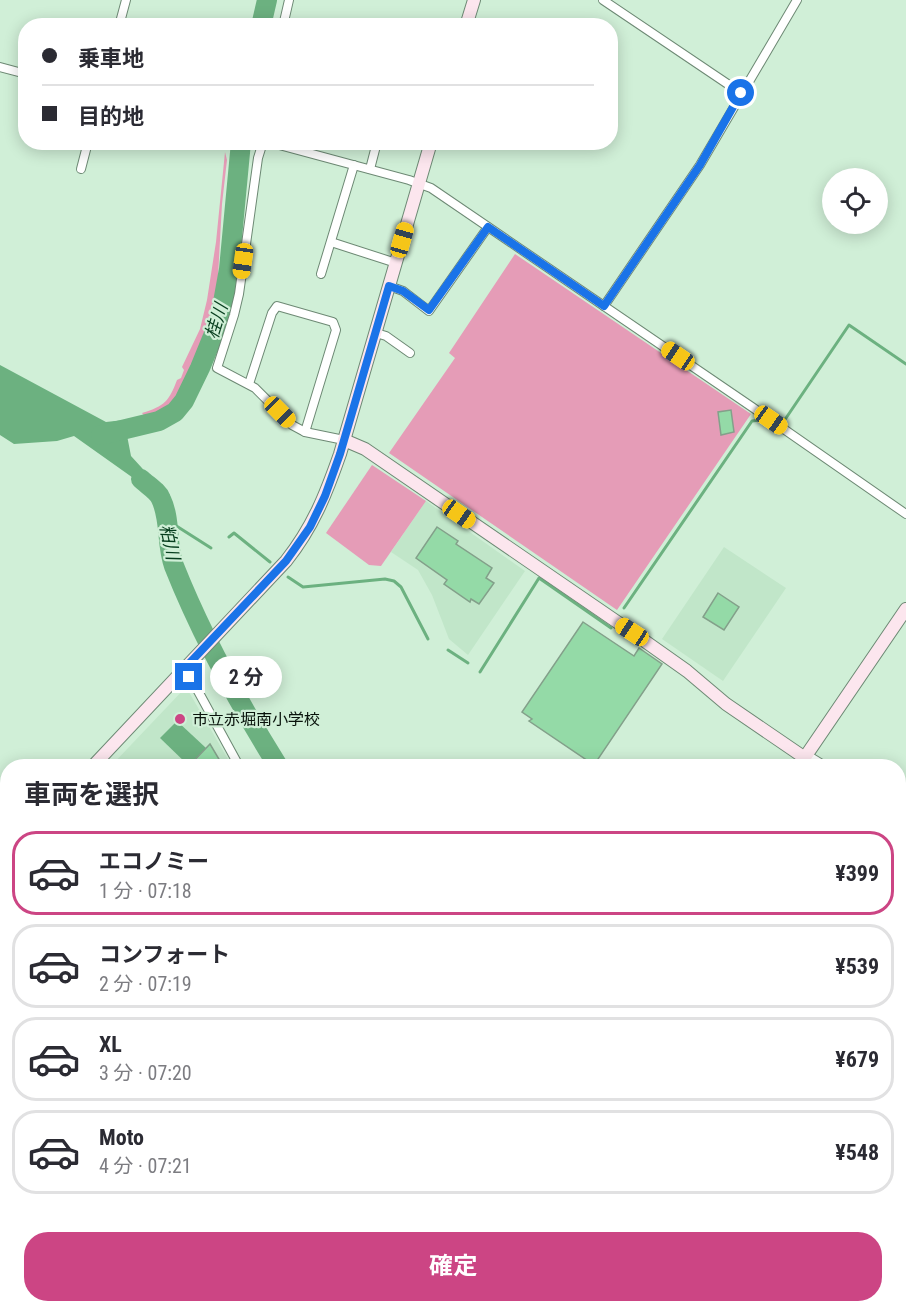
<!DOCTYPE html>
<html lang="ja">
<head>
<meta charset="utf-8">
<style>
	body { margin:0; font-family:"Roboto Condensed","Noto Sans JP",sans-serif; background:#f2f2f3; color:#2b2b33; height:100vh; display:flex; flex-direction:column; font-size:22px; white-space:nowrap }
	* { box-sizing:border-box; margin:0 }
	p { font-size:20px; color:#7c7c81 }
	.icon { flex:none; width:33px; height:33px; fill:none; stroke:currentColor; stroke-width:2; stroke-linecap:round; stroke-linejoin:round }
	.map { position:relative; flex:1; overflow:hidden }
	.details { position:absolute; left:0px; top:759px; width:906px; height:554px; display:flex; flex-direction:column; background:#fff; border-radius:24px 24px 0 0; box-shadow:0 3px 15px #0003 }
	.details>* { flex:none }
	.top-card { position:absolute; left:18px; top:18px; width:600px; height:132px; border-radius:24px; box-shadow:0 3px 15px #0003; display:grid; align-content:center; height:132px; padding:0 24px; background:#fff }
	.fabs { position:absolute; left:822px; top:168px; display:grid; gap:12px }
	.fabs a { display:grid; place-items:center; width:66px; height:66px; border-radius:50%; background:#fff; box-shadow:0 3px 15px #0003; font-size:30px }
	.end { position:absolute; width:27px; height:27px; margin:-14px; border:8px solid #1a73e8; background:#fff; box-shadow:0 0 0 3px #fff }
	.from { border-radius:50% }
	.bubble { position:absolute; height:42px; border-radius:21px; background:#fff; box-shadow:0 3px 15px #0003; font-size:20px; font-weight:700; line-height:42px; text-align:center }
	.car { position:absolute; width:18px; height:36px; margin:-18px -9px; border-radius:8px; box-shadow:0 0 4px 2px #0007; background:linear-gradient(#f5c518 24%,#345 0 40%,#f5c518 0 76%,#345 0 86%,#f5c518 0) }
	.top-card b { display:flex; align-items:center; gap:21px; height:57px; font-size:22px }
	.top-card b+b { border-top:2px solid #e1e1e2 }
	.top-card i { width:15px; height:15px; background:#2b2b33 }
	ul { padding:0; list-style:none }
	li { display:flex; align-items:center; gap:18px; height:84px; margin:0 12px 9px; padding:0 12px; border:3px solid #e1e1e2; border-radius:24px }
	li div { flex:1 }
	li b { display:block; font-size:22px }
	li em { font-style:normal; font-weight:700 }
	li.active { border-color:#cc4584 }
	li>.icon { width:54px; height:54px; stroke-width:1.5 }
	h2 { padding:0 24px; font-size:27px; line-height:72px }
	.cta { display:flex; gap:12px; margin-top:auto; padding:12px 24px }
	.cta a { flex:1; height:69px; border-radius:24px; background:#cc4584; color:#fff; font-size:24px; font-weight:700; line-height:69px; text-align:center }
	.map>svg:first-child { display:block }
	.built { fill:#c1e6c9 }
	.green { fill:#e59cb7 }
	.water { fill:#6cb180 }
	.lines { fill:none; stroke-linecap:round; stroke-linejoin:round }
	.stream { stroke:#6cb180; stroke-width:3 }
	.river { stroke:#6cb180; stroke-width:20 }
	.building { fill:#94daa7; stroke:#83a08a; stroke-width:1.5 }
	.street-casing { stroke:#6d8974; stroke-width:10 }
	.secondary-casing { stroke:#6d8974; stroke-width:14 }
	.street { stroke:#fff; stroke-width:8 }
	.secondary { stroke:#fce6ee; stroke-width:12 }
	.route { stroke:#1a73e8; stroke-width:8 }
	.poi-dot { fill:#cc4584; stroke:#d0efd7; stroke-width:2 }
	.labels { text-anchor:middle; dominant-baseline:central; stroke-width:4.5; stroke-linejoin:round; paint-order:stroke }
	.poi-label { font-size:16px; fill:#08120b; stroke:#d0efd7; text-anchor:start }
	.water-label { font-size:18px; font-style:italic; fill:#073e1e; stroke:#d0efd7 }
</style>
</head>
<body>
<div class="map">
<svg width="906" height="1312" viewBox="0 0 906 1312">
	<rect width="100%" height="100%" fill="#d0efd7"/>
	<g class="built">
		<path d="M 426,501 L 525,571 L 468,655 L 449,639 L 432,595 L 418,570 L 391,552 Z"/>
		<path d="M 724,547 L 786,588 L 723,681 L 662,639 Z"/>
		<path d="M 186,687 L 232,766 L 111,766 Z"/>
	</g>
	<g class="green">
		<path d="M 225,152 L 227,160 L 222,204 L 218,277 L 212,318 L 187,385 L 171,410 L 160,417 L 146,418 L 142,413 C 165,406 169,401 177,380 L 181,378 L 184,370 L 182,367 L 200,329 L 207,300 L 216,242 Z"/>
		<path d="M 515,254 L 751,414 L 617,610 L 389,453 L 455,358 L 449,353 Z"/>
		<path d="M 372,465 L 426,501 L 381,566 L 369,565 L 326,533 Z"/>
	</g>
	<g class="water">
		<path d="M 0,365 L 106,422 L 124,420 L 131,456 L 152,479 L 160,497 L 74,436 L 57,441 L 14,444 L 0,435 Z"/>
		<path d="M 177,721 L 206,748 L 189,766 L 160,738 Z"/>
	</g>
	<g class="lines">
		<g class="stream">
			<path d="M 784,421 L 849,325 L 906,364"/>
			<path d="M 167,520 L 211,548"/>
			<path d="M 229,537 L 234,533 L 270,562"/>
			<path d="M 288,577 L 303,587 L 385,579 L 394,581 L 401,587 L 428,639"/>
			<path d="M 624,608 L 752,421 L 760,420"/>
			<path d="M 448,650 L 468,663"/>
			<path d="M 480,672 L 539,578 L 611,628"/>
		</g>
		<g class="river">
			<path d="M 261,26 L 267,0"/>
			<path d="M 101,435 L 159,421 L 175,412 L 184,401 L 200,368 L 220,319 L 229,269 L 241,142"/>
			<path d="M 141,479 C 147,485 158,491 161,499 C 171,520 166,544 174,566 C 201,634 240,705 278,766"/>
		</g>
	</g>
	<g class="building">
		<path d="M 731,410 L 734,432 L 721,435 L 718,412 Z"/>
		<path d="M 437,527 L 458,541 L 456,544 L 492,568 L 486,578 L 494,583 L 479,604 L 471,599 L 470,602 L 444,584 L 447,580 L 416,558 Z"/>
		<path d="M 718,593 L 739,607 L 724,630 L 703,617 Z"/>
		<path d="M 583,622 L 634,656 L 639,648 L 662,664 L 594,765 L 529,721 L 532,719 L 522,712 Z"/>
		<path d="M 210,744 L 223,766 L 189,766 Z"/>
	</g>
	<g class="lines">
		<defs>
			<g id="street">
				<path d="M 603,0 L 741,93"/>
				<path d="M 119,26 L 126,0"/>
				<path d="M 283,26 L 289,0"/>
				<path d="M 0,67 L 26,74"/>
				<path d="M 263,142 L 258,158 L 239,294 L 234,315 L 217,368 L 255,388 L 292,425 L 305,432 L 344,440"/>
				<path d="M 268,142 L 409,180 L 431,188 L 752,407 L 906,514"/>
				<path d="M 81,169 L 88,142"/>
				<path d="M 370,169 L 377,142"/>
				<path d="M 331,242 L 396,263"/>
				<path d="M 321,274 L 354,165"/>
				<path d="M 389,286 L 403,291 L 429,311 L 488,227"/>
				<path d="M 604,306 L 700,165 L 797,0"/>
				<path d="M 376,333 L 386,336 L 410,353"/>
				<path d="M 249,384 L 272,313 L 277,306 L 333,322 L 336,330 L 305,432"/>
				<path d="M 183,670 L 198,691 L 239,766"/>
				<path d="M 807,755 L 825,766"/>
				<path d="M 898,817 L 906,822"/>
				<path d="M 0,911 L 8,918"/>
				<path d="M 898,911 L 906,913"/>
				<path d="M 898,1060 L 906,1049"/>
				<path d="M 416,1305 L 424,1312"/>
			</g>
			<g id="secondary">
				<path d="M 466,26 L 474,0"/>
				<path d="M 344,440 L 365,449 L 639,637 L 687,671 L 726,704 L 805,758"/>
				<path d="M 93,766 L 286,561 C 313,527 326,494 340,454 L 431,142"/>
				<path d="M 799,766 L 906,609"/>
				<path d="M 0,863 L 8,856"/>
				<path d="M 282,1312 L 289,1305"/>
			</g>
		</defs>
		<use href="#street" class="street-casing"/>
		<use href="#secondary" class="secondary-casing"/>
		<use href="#street" class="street"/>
		<use href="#secondary" class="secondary"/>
	</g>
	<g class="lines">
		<path class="route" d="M 189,677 L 183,670 L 286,561 L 310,527 L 325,496 L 340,454 L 389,286 L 403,291 L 429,310 L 488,227 L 604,306 L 700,165 L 741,93"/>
	</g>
	<circle class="poi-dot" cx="180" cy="719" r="6"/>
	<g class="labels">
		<g class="poi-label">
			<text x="192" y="719">市立赤堀南小学校</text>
		</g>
		<g class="water-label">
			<text transform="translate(216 321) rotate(-73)">桂川</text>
			<text transform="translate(170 542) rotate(78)">粕川</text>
		</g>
	</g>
</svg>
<div class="fabs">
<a><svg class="icon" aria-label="locate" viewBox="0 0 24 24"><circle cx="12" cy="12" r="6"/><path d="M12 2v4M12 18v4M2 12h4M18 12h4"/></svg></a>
</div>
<i class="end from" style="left:741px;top:93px"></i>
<i class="end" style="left:189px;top:677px"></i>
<div class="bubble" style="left:210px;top:656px;width:72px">2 分</div>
<i class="car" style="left:402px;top:240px;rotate:16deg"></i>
<i class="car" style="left:243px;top:261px;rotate:188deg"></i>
<i class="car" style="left:678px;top:356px;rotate:304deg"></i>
<i class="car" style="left:280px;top:412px;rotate:135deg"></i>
<i class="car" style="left:771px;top:420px;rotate:125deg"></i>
<i class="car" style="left:459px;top:514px;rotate:125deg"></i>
<i class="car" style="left:632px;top:632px;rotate:303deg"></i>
<div class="top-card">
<b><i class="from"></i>乗車地</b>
<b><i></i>目的地</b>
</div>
<section class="details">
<h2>車両を選択</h2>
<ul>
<li class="active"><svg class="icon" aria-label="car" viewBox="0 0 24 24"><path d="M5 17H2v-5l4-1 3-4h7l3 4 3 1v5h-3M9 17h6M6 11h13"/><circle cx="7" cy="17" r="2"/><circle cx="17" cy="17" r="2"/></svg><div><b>エコノミー</b><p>1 分 · 07:18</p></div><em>¥399</em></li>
<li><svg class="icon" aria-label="car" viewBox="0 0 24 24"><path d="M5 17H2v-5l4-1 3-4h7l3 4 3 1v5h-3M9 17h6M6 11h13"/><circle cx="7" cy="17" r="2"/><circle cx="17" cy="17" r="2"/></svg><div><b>コンフォート</b><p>2 分 · 07:19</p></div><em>¥539</em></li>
<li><svg class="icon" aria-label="car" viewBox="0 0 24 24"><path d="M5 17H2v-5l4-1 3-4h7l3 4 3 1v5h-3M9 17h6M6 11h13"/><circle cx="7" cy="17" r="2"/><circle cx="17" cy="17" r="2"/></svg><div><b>XL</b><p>3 分 · 07:20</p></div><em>¥679</em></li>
<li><svg class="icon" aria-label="car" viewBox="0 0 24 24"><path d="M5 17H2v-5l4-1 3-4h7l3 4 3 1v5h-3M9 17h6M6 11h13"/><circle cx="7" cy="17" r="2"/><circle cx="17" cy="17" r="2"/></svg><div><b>Moto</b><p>4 分 · 07:21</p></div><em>¥548</em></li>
</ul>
<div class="cta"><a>確定</a></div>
</section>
</div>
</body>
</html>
